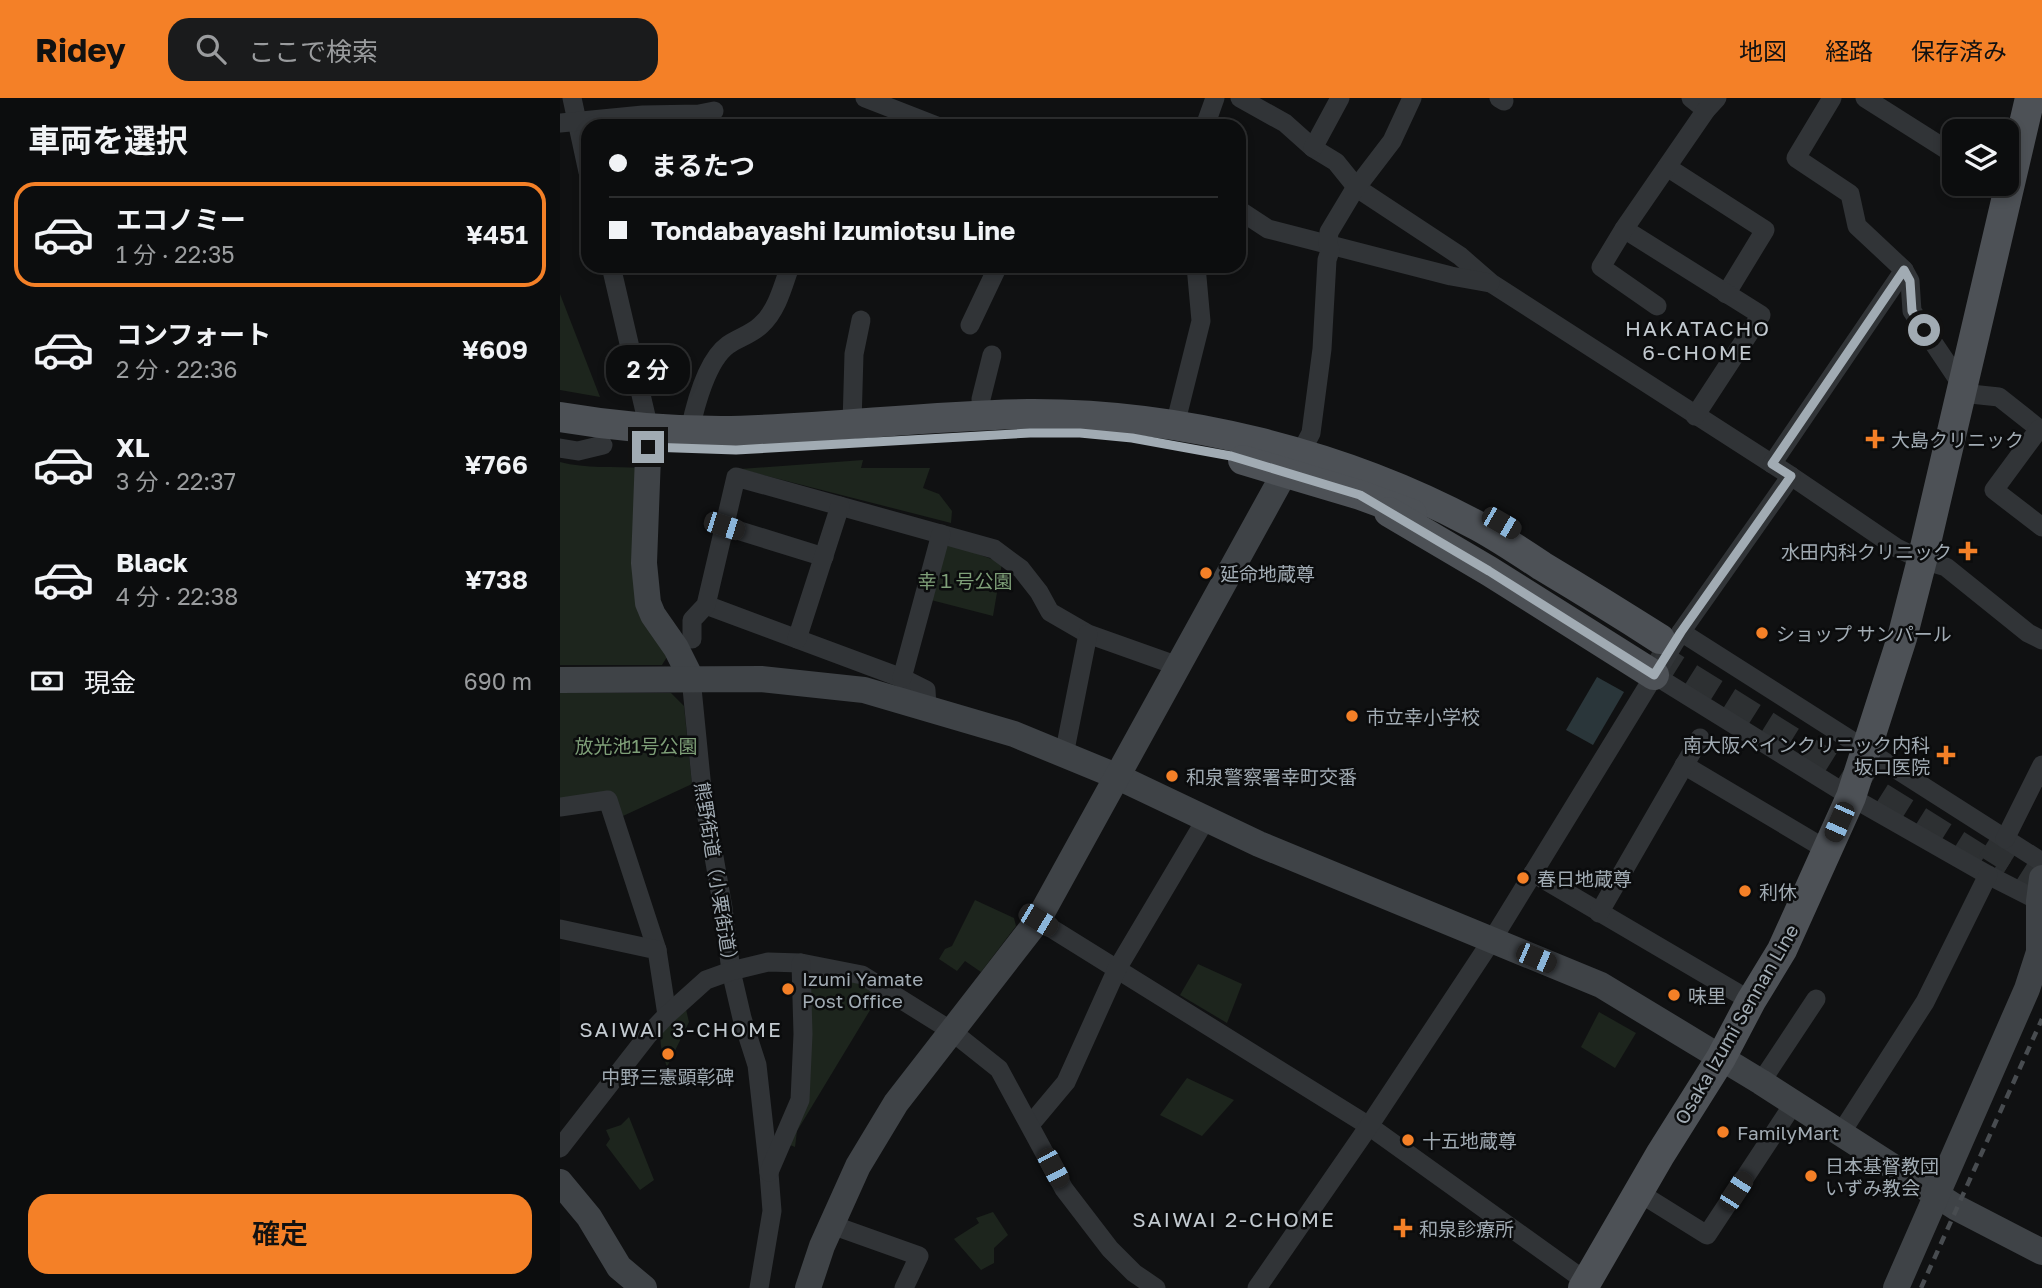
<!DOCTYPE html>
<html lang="ja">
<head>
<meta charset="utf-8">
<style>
	body { margin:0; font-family:"Golos Text","Noto Sans JP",sans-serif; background:#1a1b1c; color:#f1f3f6; height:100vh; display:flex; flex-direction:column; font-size:26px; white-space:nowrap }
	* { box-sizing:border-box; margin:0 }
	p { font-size:23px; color:#9a9c9e }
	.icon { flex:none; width:38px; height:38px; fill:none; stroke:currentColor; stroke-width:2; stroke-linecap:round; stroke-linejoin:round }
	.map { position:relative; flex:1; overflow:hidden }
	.side { display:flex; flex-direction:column; background:#0c0d0e; width:560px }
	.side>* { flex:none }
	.top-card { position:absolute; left:21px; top:21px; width:665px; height:154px; border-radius:21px; box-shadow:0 4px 10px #0003,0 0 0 2px #2c2d2e; display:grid; align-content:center; height:154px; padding:0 28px; background:#0c0d0e }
	.fabs { position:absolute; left:1382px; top:21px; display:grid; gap:14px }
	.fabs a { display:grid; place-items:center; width:77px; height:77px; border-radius:14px; background:#0c0d0e; box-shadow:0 4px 10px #0003,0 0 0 2px #2c2d2e; font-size:35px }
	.end { position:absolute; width:32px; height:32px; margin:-16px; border:9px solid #a1abb3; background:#111; box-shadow:0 0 0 4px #111 }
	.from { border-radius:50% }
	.bubble { position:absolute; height:49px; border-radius:21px; background:#0c0d0e; box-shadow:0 4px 10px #0003,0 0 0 2px #2c2d2e; font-size:23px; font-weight:600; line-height:49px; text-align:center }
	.car { position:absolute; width:21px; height:42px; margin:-21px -10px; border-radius:9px; box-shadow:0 0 5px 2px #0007; background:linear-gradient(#222 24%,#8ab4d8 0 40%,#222 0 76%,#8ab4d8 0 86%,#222 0) }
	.top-card b { display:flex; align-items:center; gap:24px; height:66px; font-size:26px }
	.top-card b+b { border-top:2px solid #2c2d2e }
	.top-card i { width:18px; height:18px; background:#f1f3f6 }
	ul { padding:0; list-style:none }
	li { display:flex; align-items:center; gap:21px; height:105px; margin:0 14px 10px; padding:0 14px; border:4px solid transparent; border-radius:21px }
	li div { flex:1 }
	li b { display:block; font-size:26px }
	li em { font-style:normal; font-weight:600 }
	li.on { border-color:#f48027 }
	li>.icon { width:63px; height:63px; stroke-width:1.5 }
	h2 { padding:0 28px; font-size:32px; line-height:84px }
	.pay { display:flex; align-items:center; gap:18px; height:77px; padding:0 28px; font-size:26px }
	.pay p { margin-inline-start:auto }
	.button { display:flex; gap:14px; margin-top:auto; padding:14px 28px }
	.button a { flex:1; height:80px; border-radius:21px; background:#f48027; color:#111; font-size:28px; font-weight:600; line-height:80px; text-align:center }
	header { display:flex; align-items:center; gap:42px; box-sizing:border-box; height:98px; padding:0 35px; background:#f48027; color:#111 }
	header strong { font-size:33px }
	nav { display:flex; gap:38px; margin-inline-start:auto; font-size:24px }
	.search { width:490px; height:63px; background:#1a1b1c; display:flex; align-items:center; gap:18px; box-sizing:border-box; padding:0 24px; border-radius:21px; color:#9a9c9e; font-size:26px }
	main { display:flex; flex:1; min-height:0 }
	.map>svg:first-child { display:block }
	.green { fill:#1d251d }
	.water { fill:#2a363a }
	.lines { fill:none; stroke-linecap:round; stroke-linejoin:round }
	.primary-tunnel { stroke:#2d3032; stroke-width:30; stroke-dasharray:30 15; stroke-linecap:butt }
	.street { stroke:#313437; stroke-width:19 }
	.secondary { stroke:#3f4347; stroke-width:26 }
	.primary { stroke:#4d5156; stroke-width:30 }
	.rail { stroke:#484c50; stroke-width:4.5; stroke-dasharray:9 7; stroke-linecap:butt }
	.route { stroke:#a1abb3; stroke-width:9 }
	.poi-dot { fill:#f48027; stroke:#0b0c0d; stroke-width:2.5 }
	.labels { text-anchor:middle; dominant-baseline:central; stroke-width:5; stroke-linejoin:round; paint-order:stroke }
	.poi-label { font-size:19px; fill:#a1abb3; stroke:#0b0c0d; text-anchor:start }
	.park-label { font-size:19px; fill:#7e9f78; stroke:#0b0c0d }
	.street-label { font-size:19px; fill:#a1abb3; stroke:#0b0c0d }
	.neighbourhood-label { font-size:21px; letter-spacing:2px; fill:#c2c9cf; stroke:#0b0c0d }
</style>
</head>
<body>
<header>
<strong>Ridey</strong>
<div class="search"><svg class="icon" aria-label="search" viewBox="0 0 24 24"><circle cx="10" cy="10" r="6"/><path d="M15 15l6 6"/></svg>ここで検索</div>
<nav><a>地図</a><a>経路</a><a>保存済み</a></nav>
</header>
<main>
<section class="side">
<h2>車両を選択</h2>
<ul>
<li class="on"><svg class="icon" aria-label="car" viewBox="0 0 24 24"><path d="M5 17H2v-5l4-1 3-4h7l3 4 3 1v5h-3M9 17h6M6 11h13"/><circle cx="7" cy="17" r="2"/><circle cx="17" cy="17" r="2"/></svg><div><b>エコノミー</b><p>1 分 · 22:35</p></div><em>¥451</em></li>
<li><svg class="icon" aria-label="car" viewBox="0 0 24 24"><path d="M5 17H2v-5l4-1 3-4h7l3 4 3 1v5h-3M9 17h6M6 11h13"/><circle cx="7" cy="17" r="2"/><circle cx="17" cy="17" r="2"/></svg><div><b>コンフォート</b><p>2 分 · 22:36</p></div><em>¥609</em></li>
<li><svg class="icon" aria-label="car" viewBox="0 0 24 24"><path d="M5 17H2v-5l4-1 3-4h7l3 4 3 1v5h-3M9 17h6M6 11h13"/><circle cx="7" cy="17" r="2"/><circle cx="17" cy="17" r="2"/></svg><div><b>XL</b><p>3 分 · 22:37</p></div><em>¥766</em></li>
<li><svg class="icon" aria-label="car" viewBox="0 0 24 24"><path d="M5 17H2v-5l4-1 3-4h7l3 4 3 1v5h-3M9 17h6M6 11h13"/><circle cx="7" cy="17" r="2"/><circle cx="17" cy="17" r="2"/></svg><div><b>Black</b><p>4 分 · 22:38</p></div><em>¥738</em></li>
</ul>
<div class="pay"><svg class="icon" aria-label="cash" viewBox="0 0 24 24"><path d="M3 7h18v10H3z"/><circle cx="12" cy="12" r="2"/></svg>現金<p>690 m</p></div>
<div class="button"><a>確定</a></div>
</section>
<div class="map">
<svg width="1482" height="1190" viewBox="0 0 1482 1190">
	<rect width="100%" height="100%" fill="#101112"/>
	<g class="green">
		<path d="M 0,196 L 40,299 L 0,292 Z"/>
		<path d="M 303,362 L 301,370 L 370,370 L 363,390 L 379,396 L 392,413 L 391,425 L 180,371 Z"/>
		<path d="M 0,364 C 26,371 54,368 81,370 L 78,394 L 110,554 L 102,567 L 0,567 Z"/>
		<path d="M 386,444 L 442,465 L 433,518 L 371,502 Z"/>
		<path d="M 0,595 L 111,595 L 124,608 L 132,686 L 63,718 L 52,695 L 0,702 Z"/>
		<path d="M 415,802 L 454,820 L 456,828 L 421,874 L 405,863 L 397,873 L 379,861 L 385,851 L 392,848 Z"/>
		<path d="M 244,866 L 321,894 L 237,1033 L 235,1049 L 225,1045 L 244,1003 Z"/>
		<path d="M 638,866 L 682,886 L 667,925 L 620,897 Z"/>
		<path d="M 125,907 L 129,924 L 107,969 C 94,932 101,935 125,907 Z"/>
		<path d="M 1039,914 L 1076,935 L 1055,970 L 1021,949 Z"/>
		<path d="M 627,980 L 674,1002 L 642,1038 L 600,1017 Z"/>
		<path d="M 69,1019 L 94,1082 L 80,1092 L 46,1047 L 50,1041 L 46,1032 L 61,1027 Z"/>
		<path d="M 433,1114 L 448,1137 L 434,1150 L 434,1165 L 421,1172 L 394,1141 L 419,1125 L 416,1120 Z"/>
	</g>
	<path class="water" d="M 1037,579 L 1064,594 L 1033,647 L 1006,632 Z"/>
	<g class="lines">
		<g class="primary-tunnel">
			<path d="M 1091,556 L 1443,776"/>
			<path d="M 1427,745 L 1482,780"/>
		</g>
		<g class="street">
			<path d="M 12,0 L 28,74"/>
			<path d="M 305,0 L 377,28"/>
			<path d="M 680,0 L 725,25 L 753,50 L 776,64 L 797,90 L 900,158 L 931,185 L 1231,378 L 1337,450 L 1362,462 L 1386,469 L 1468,535 L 1482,542"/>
			<path d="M 939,0 L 944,3"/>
			<path d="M 1131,0 L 1146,12"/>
			<path d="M 1305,0 L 1395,57"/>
			<path d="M 0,25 L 83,17 L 139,16 L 154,13"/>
			<path d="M 645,28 L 655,0"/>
			<path d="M 753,50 L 780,0"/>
			<path d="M 1107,69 L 1205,132 L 1166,196"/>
			<path d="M 679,112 L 708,131 L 891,178 L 930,185"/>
			<path d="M 1064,131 L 1201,217 L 1135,318"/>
			<path d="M 51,168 L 89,331"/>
			<path d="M 1344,172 L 1350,183 L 1352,213 L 1403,289"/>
			<path d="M 1097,208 L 1041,169 L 1064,131 L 1146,12 L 1157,0"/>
			<path d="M 410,227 L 438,168"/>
			<path d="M 1401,295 L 1439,299 L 1482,333"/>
			<path d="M 422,319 L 421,301 L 432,257"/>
			<path d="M 292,326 L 294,256 L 301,222"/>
			<path d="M 615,327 L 641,223 L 636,168"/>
			<path d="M 1479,331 L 1434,392 L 1482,429"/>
			<path d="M 130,332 C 135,308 147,262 168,247 C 178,240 192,236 201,227 C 217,213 223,188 230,168"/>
			<path d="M 0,350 L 18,353 L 43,347"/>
			<path d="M 740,356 L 751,335 L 762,251 L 767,162 L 770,153 L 768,145 L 769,134 L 793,94 L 832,43 L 852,0"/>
			<path d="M 1212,366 L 1344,172 L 1297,128 L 1290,96 L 1236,60 L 1272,0"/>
			<path d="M 164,428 L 264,459"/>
			<path d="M 146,507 L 342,580 L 366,592 L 367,609"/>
			<path d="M 1121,534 L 1482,764"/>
			<path d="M 132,541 L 132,522 L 146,507 L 176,379 L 434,451 L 461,471 L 479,494 L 490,514 L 528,536 L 618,568"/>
			<path d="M 237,541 L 280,408"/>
			<path d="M 1094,577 L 1291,699 L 1428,777 L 1479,803"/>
			<path d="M 131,580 L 142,691 L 163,810 L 171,873 L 182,920 L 197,967 L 209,1075 L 212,1113 L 199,1190"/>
			<path d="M 342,580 L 381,436"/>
			<path d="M 504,657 L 528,536"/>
			<path d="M 1124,667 L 1267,752"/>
			<path d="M 0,709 L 48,702 L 97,852"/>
			<path d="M 1445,741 L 1482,667"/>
			<path d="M 973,775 L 1191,903"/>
			<path d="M 1039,815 L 1140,640"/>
			<path d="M 478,822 L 809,1028 L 1017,1177 L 1023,1190"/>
			<path d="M 0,831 L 97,852 L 107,917"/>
			<path d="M 1201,984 L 1256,901"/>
			<path d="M 470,1027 L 506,984 L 557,871 L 646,721"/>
			<path d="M 1281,1035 L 1365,904 L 1428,777"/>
			<path d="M 0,1050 L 88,937 L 107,917 L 146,882 L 171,873 L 208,864 L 241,865 L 302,877 L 390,932 L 439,971 L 504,1091 L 550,1151 L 574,1175 L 596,1190"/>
			<path d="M 209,1074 L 240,1002 L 243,936 L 241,865"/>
			<path d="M 1078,1094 L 1147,1137 L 1234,1005"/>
			<path d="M 272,1127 L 359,1158 L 344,1190"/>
			<path d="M 697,1190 L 809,1028 L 932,842 L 1121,534 L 1231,378"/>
		</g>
		<g class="secondary">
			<path d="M 89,331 L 84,465 L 88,505 L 93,517 L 116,550 L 131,580"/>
			<path d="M 0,582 L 201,581 L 304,592 L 454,636 L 556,678 L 699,746 L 1041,887 L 1201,984 L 1397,1110 L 1482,1154"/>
			<path d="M 0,1084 L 29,1119 L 59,1169 L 84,1190"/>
			<path d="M 248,1190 L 262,1148 L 298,1068 L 336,1005 L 478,822 L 725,374 L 737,359"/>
			<path d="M 1336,1190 L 1467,891 L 1479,854 L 1479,803 L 1482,780"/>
		</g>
		<g class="primary">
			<path d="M 0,319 C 53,328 107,333 161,333 C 263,332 365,317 468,316 C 620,315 785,356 918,428 C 940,440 961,454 982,468 C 1022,492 1061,516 1100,541"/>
			<path d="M 683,362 L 800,397 L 852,416"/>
			<path d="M 829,414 L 929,473 L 1094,577"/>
			<path d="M 1023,1190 L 1100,1057 L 1161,960 L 1191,903 L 1222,852 L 1291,699 L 1342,540 L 1362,462 L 1470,0"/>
		</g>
		<path class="rail" d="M 1361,1190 L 1482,921"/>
	</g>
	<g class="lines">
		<path class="route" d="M 88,349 L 176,352 L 470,335 L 520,335 L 572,340 L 671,358 L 800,397 L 929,473 L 1094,577 L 1121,534 L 1231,378 L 1212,366 L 1344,172 L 1350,183 L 1352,213 L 1364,232"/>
	</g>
	<g class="poi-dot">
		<path d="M1311.5 330.5h7v7h7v7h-7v7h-7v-7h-7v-7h7z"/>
		<path d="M1404.5 442.5h7v7h7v7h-7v7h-7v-7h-7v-7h7z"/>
		<circle cx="646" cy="475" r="7"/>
		<circle cx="1202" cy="535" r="7"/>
		<circle cx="792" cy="618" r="7"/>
		<path d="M1382.5 646.5h7v7h7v7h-7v7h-7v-7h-7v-7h7z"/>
		<circle cx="612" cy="678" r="7"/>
		<circle cx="963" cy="780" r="7"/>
		<circle cx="1185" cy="793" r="7"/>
		<circle cx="228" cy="891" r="7"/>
		<circle cx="1114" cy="897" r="7"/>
		<circle cx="108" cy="956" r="7"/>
		<circle cx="1163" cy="1034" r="7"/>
		<circle cx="848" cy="1042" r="7"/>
		<circle cx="1251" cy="1078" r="7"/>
		<path d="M839.5 1119.5h7v7h7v7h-7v7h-7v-7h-7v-7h7z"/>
	</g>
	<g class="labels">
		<g class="poi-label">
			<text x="1331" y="341">大島クリニック</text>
			<text x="1392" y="453" text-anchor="end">水田内科クリニック</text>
			<text x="660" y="475">延命地蔵尊</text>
			<text x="1216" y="535">ショップ サンパール</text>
			<text x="806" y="618">市立幸小学校</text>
			<text x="1370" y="646" text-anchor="end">南大阪ペインクリニック内科<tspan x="1370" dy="22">坂口医院</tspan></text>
			<text x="626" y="678">和泉警察署幸町交番</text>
			<text x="977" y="780">春日地蔵尊</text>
			<text x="1199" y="793">利休</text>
			<text x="242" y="880">Izumi Yamate<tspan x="242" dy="22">Post Office</tspan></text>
			<text x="1128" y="897">味里</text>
			<text x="108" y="978" text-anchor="middle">中野三憲顕彰碑</text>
			<text x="1177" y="1034">FamilyMart</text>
			<text x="862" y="1042">十五地蔵尊</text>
			<text x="1265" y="1067">日本基督教団<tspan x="1265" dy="22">いずみ教会</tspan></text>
			<text x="859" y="1130">和泉診療所</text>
		</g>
		<g class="park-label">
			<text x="405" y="482">幸１号公園</text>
			<text x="76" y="647">放光池1号公園</text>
		</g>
		<g class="street-label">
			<text transform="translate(157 778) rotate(81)">熊野街道（小栗街道）</text>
			<text transform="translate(1176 926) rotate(-60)">Osaka Izumi Sennan Line</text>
		</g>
		<g class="neighbourhood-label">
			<text x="1138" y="230">HAKATACHO<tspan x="1138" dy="24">6-CHOME</tspan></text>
			<text x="121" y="931">SAIWAI 3-CHOME</text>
			<text x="674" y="1121">SAIWAI 2-CHOME</text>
		</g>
	</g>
</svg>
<div class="fabs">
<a><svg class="icon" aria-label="layers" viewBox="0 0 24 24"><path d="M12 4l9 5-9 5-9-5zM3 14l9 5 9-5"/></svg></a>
</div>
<i class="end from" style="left:1364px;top:232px"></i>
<i class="end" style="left:88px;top:349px"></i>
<div class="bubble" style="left:46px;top:247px;width:84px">2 分</div>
<i class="car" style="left:941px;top:425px;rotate:120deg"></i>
<i class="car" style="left:164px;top:428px;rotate:108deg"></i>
<i class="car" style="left:1279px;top:724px;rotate:204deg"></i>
<i class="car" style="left:478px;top:822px;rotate:121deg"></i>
<i class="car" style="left:976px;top:860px;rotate:113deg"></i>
<i class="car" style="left:493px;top:1070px;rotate:152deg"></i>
<i class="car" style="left:1176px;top:1093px;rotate:33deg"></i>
<div class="top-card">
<b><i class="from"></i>まるたつ</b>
<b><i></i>Tondabayashi Izumiotsu Line</b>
</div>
</div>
</main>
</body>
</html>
